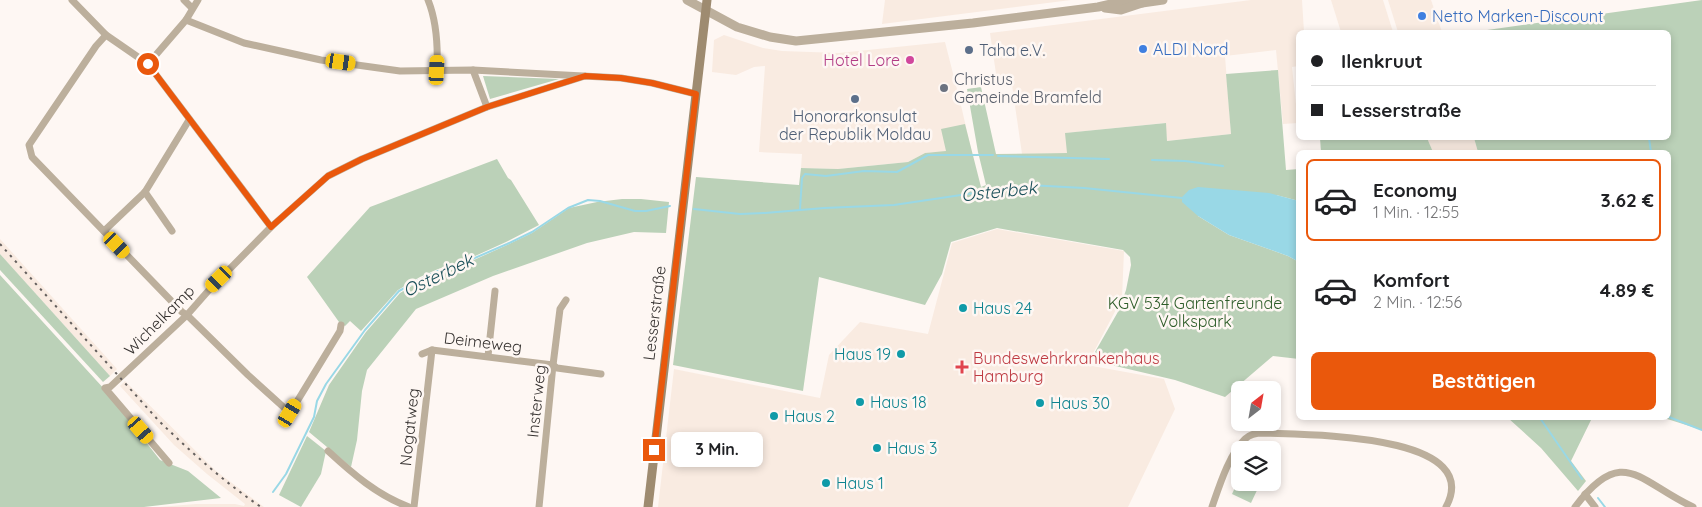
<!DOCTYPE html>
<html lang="de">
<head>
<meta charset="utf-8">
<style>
	body { margin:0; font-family:Quicksand,sans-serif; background:#f6f6f6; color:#202124; height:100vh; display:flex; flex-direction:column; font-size:19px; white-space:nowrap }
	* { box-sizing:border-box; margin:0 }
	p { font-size:16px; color:#757577 }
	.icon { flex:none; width:28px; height:28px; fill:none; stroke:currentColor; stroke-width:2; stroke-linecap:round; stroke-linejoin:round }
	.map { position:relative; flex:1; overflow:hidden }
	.side { position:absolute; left:1296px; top:150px; width:375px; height:270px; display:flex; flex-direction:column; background:#fff; border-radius:8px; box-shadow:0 2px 8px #0003 }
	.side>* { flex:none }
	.banner { position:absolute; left:1296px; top:30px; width:375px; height:110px; border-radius:8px; box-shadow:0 2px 8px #0003; display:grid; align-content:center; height:110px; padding:0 15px; background:#fff }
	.needle { width:32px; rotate:31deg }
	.controls { position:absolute; left:1231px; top:381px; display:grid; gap:10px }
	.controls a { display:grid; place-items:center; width:50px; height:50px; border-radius:8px; background:#fff; box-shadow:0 2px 8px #0003; font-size:25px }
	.end { position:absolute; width:22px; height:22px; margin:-11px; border:6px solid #ea580c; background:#fff; box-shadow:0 0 0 2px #fff }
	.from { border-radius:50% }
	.bubble { position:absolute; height:35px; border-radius:8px; background:#fff; box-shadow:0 2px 8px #0003; font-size:16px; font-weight:700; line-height:35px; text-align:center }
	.car { position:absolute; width:15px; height:30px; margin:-15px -8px; border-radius:6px; box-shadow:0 0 4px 1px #0007; background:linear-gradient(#f5c518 24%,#345 0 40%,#f5c518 0 76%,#345 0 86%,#f5c518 0) }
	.banner b { display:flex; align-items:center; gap:18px; height:48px; font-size:19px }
	.banner b+b { border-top:1px solid #e0e0e0 }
	.banner i { width:12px; height:12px; background:#202124 }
	ul { padding:9px 0 0; list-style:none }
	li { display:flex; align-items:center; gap:15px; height:82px; margin:0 10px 8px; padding:0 5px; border:2px solid transparent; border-radius:8px }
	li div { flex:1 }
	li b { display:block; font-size:19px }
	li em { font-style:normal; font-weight:700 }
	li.selected { border-color:#ea580c }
	li>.icon { width:45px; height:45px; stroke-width:1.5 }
	.button { display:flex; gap:10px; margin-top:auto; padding:10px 15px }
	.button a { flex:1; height:58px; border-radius:8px; background:#ea580c; color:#fff; font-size:20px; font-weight:700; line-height:58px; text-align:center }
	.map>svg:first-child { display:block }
	.built { fill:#f9ebe1 }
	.green { fill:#bbd1b8 }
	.water { fill:#99d8e6 }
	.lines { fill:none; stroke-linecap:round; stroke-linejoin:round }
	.stream { stroke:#99d8e6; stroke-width:2 }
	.minor { stroke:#bcaf9c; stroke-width:7 }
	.tertiary { stroke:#bcaf9c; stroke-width:9 }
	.secondary { stroke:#9e8b70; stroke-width:9 }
	.rail { stroke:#645f5d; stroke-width:2; stroke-dasharray:2.5 5; stroke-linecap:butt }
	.route { stroke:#ea580c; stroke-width:6 }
	.shop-dot { fill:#3f7fe0; stroke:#fef7f3; stroke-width:2 }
	.service-dot { fill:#5c6f8a; stroke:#fef7f3; stroke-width:2 }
	.hotel-dot { fill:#d1479c; stroke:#fef7f3; stroke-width:2 }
	.worship-dot { fill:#6b7280; stroke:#fef7f3; stroke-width:2 }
	.culture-dot { fill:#0f9aa8; stroke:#fef7f3; stroke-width:2 }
	.health-dot { fill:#e0444e; stroke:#fef7f3; stroke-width:2 }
	.labels { text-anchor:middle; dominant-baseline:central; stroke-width:5; stroke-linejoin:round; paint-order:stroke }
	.shop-label { font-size:16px; fill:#366cbe; stroke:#fef7f3; text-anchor:start }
	.service-label { font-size:16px; fill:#4e5e75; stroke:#fef7f3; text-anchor:start }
	.hotel-label { font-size:16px; fill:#b23c85; stroke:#fef7f3; text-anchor:end }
	.worship-label { font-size:16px; fill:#5b616d; stroke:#fef7f3; text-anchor:start }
	.park-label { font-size:16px; fill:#2e5d29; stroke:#fef7f3 }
	.culture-label { font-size:16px; fill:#0d838f; stroke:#fef7f3; text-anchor:start }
	.street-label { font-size:16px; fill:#363230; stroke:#fef7f3 }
	.health-label { font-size:16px; fill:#be3a42; stroke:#fef7f3; text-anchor:start }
	.water-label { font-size:18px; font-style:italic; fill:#194f59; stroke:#fef7f3 }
</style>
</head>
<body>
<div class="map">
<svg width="1702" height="507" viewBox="0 0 1702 507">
	<rect width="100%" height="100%" fill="#fef7f3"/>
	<g class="built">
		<path d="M 885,0 L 1071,0 L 882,24 Z"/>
		<path d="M 1251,0 L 1302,0 L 1304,32 L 1299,32 L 1299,66 L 1292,67 L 1298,123 L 1283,124 L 1276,50 L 1225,56 L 1231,134 L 1167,141 L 1165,123 L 1066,133 L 1068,153 L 1022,154 L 1012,85 L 998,87 L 990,33 Z"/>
		<path d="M 1331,0 L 1383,0 L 1393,32 L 1341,32 Z"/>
		<path d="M 1388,0 L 1431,0 L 1442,32 L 1398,32 Z"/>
		<path d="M 724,35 L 763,48 L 782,51 L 839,53 L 945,42 L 960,101 L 972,153 L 946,152 L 925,153 L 908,162 L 838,169 L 801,168 L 802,154 L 759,152 L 765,66 L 754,67 L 736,75 L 712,72 L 714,40 Z"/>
		<path d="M 1427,138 L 1474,138 L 1478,152 L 1433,152 Z"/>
		<path d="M 997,229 L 1124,251 L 1122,298 L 1087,365 L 1164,379 L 1175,409 L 1128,507 L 658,507 L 674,369 L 820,398 L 829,355 L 860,322 L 928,334 L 952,243 Z"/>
		<path d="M 0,239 L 117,369 L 110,376 L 0,254 Z"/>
		<path d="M 125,381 L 216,471 L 264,507 L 159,507 L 196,504 L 235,504 L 244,506 L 245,504 L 207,474 L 174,445 L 120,386 Z"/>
	</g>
	<g class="green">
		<path d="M 1702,0 L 1702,430 L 1664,418 L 1669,418 L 1669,152 L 1478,152 L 1474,138 L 1669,138 L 1669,32 L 1473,32 Z"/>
		<path d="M 1278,70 L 1286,170 L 1299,169 L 1299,201 L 1276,195 L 1198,216 L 1229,235 L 1288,256 L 1299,262 L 1299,359 L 1273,356 L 1225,397 L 1175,380 L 1111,365 L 1095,352 L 1119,310 L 1126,290 L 1131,265 L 1130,257 L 1123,250 L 997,228 L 951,242 L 942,274 L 925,305 L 819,277 L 803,391 L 673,365 L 696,177 L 799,185 L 801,168 L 838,169 L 908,162 L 925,153 L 946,151 L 941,129 L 965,124 L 981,187 L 986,185 L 978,152 L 967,89 L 981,87 L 996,154 L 1067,153 L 1065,133 L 1166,123 L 1167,141 L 1231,134 L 1226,74 Z"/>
		<path d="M 483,76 L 559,79 L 490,99 Z"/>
		<path d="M 1320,138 L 1427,138 L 1433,152 L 1321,152 Z"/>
		<path d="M 497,159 L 508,178 L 511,180 L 539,225 L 506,242 L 453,266 L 438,269 L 420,277 L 398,290 L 361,331 L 350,321 L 345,326 L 339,322 L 307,277 L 370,207 Z"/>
		<path d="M 622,199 L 641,199 L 669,202 L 666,233 L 634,232 L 587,243 L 493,276 L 416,309 L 367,370 L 362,391 L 357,440 L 351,467 L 309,432 L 329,385 L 366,332 L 400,293 L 422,280 L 454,269 L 507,245 L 532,233 L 569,208 L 597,202 Z"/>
		<path d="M 0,254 L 110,376 L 103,382 L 0,270 Z"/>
		<path d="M 0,275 L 106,391 L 160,460 L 188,471 L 221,498 L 144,507 L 0,507 Z"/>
		<path d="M 1508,418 L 1592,418 L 1571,461 L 1586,481 L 1578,491 L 1541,448 Z"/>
		<path d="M 307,436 L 326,451 L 321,474 L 301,507 L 279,495 Z"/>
		<path d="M 1240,477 L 1240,482 L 1252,483 L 1259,486 L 1251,503 L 1232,494 Z"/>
	</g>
	<path class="water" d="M 1198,187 L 1269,193 L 1299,201 L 1299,262 L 1288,256 L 1229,235 L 1198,216 L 1182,202 L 1182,197 L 1189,190 Z"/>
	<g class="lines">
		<g class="stream">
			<path d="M 1649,138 L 1651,152"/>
			<path d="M 998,156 L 1109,159"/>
			<path d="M 1152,160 L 1185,161 L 1223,166"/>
			<path d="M 694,209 L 740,214 L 765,213 L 824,208 L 894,205 L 1028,185 L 1084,188 L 1182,198"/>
			<path d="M 800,209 L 802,178 L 805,174 L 826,176 L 864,171 L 897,172 L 928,155 L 993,155"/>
			<path d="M 1669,417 L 1702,430"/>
			<path d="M 1540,418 L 1582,479"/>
			<path d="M 273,492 L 286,474 L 314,417 L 317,401 L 326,384 L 365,330 L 399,291 L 421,279 L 438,271 L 454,267 L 507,244 L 532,232 L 568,208 L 588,200 L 600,201 L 635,211 L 646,211 L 670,206"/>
			<path d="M 1598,498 L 1605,507"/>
		</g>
		<g class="minor">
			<path d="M 72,0 L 106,35 L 148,64 L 271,227"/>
			<path d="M 184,0 L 192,8"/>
			<path d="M 428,0 C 437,22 438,46 437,70"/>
			<path d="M 186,20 L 244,43 L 321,60 L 400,71 L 473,70 L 621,78 L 652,83 L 696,94"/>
			<path d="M 106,35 L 96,46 L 29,145 L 32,157 L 182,312 L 187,315 L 248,375 L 290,413 L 340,331 L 341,325"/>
			<path d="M 148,64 L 186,20 L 198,0"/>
			<path d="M 473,70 L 487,107"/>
			<path d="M 145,192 L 172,231"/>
			<path d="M 104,231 L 145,192 L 189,120"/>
			<path d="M 422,354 L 432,350 L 553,365 L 557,368 L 601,374"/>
			<path d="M 488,356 L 495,291"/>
			<path d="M 328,451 C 353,474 377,495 409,507"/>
			<path d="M 169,463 L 105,388 L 110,387 L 187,315 L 209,290 L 271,227 L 328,176 L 362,159 L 487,107 L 585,76"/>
			<path d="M 1585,494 L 1595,507"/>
			<path d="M 414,507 L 432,350"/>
			<path d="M 539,507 L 553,365 L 560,309 L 566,300"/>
			<path d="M 1212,507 C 1219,487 1229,454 1245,439 C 1250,434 1256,433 1263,433 C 1301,435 1486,432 1446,507"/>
			<path d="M 1575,507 C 1623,443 1639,482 1693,507"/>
		</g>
		<g class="tertiary">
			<path d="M 687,0 L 737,27 L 770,37 L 796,41 L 973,23 L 1098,7 L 1119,2 L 1142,3"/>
			<path d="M 1105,8 L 1121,10 L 1142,3 L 1163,0"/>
		</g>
		<path class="secondary" d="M 648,507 L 707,0"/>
		<path class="rail" d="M 0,244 L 159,421 C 191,452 224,482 261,507"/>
	</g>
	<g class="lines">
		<path class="route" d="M 148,64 L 271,227 L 328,176 L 362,159 L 487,107 L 585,76 L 621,78 L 652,83 L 696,94 L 654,450"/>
	</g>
	<g class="shop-dot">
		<circle cx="1422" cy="16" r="5"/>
		<circle cx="1143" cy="49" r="5"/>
	</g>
	<g class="service-dot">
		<circle cx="969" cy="50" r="5"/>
		<circle cx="855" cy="99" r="5"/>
	</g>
	<circle class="hotel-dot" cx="910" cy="60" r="5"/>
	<circle class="worship-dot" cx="944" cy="88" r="5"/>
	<g class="culture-dot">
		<circle cx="963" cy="308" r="5"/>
		<circle cx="901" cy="354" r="5"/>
		<circle cx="860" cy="402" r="5"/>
		<circle cx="1040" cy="403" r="5"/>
		<circle cx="774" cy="416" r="5"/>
		<circle cx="877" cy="448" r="5"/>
		<circle cx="826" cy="483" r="5"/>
	</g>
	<path class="health-dot" d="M959.5 359.5h5v5h5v5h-5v5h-5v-5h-5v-5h5z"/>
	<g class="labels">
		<g class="shop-label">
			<text x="1432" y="16">Netto Marken-Discount</text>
			<text x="1153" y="49">ALDI Nord</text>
		</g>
		<g class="service-label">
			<text x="979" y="50">Taha e.V.</text>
			<text x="855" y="116" text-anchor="middle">Honorarkonsulat<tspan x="855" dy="18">der Republik Moldau</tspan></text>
		</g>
		<g class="hotel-label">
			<text x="900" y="60">Hotel Lore</text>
		</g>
		<g class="worship-label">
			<text x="954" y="79">Christus<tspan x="954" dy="18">Gemeinde Bramfeld</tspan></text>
		</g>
		<g class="park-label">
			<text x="1195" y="303">KGV 534 Gartenfreunde<tspan x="1195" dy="18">Volkspark</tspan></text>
		</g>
		<g class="culture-label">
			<text x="973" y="308">Haus 24</text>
			<text x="891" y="354" text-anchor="end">Haus 19</text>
			<text x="870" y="402">Haus 18</text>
			<text x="1050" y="403">Haus 30</text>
			<text x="784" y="416">Haus 2</text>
			<text x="887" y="448">Haus 3</text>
			<text x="836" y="483">Haus 1</text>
		</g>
		<g class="street-label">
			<text transform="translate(654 313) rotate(-83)">Lesserstraße</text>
			<text transform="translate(159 320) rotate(-45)">Wichelkamp</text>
			<text transform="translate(483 342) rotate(7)">Deimeweg</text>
			<text transform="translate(536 401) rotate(-84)">Insterweg</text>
			<text transform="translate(409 427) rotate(-84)">Nogatweg</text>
		</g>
		<g class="health-label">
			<text x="973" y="358">Bundeswehrkrankenhaus<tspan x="973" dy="18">Hamburg</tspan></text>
		</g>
		<g class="water-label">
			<text transform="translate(999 191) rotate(-6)">Osterbek</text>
			<text transform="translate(438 275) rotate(-26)">Osterbek</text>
		</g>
	</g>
</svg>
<div class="controls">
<a><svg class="needle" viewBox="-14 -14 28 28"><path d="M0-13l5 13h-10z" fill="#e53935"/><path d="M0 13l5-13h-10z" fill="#757577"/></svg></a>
<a><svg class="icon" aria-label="layers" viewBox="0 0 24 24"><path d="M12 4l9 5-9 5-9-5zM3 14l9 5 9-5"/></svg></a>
</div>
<i class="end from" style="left:148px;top:64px"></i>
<i class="end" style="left:654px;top:450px"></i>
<div class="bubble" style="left:671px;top:432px;width:92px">3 Min.</div>
<i class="car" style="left:341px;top:62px;rotate:98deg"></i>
<i class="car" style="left:437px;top:70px;rotate:3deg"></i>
<i class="car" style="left:117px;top:245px;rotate:136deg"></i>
<i class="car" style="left:219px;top:279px;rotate:225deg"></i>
<i class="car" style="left:290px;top:413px;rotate:31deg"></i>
<i class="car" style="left:141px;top:430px;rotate:139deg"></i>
<div class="banner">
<b><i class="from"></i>Ilenkruut</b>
<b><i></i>Lesserstraße</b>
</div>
<section class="side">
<ul>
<li class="selected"><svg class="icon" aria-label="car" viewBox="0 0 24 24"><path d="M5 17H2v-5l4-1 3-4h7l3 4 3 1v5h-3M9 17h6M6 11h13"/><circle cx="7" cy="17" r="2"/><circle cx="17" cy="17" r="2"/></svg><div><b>Economy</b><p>1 Min. · 12:55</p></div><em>3.62 €</em></li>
<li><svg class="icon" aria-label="car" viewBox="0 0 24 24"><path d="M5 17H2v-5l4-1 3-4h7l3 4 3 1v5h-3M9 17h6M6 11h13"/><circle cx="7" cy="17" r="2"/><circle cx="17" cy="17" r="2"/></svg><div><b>Komfort</b><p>2 Min. · 12:56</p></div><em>4.89 €</em></li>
</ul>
<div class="button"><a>Bestätigen</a></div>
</section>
</div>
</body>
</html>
